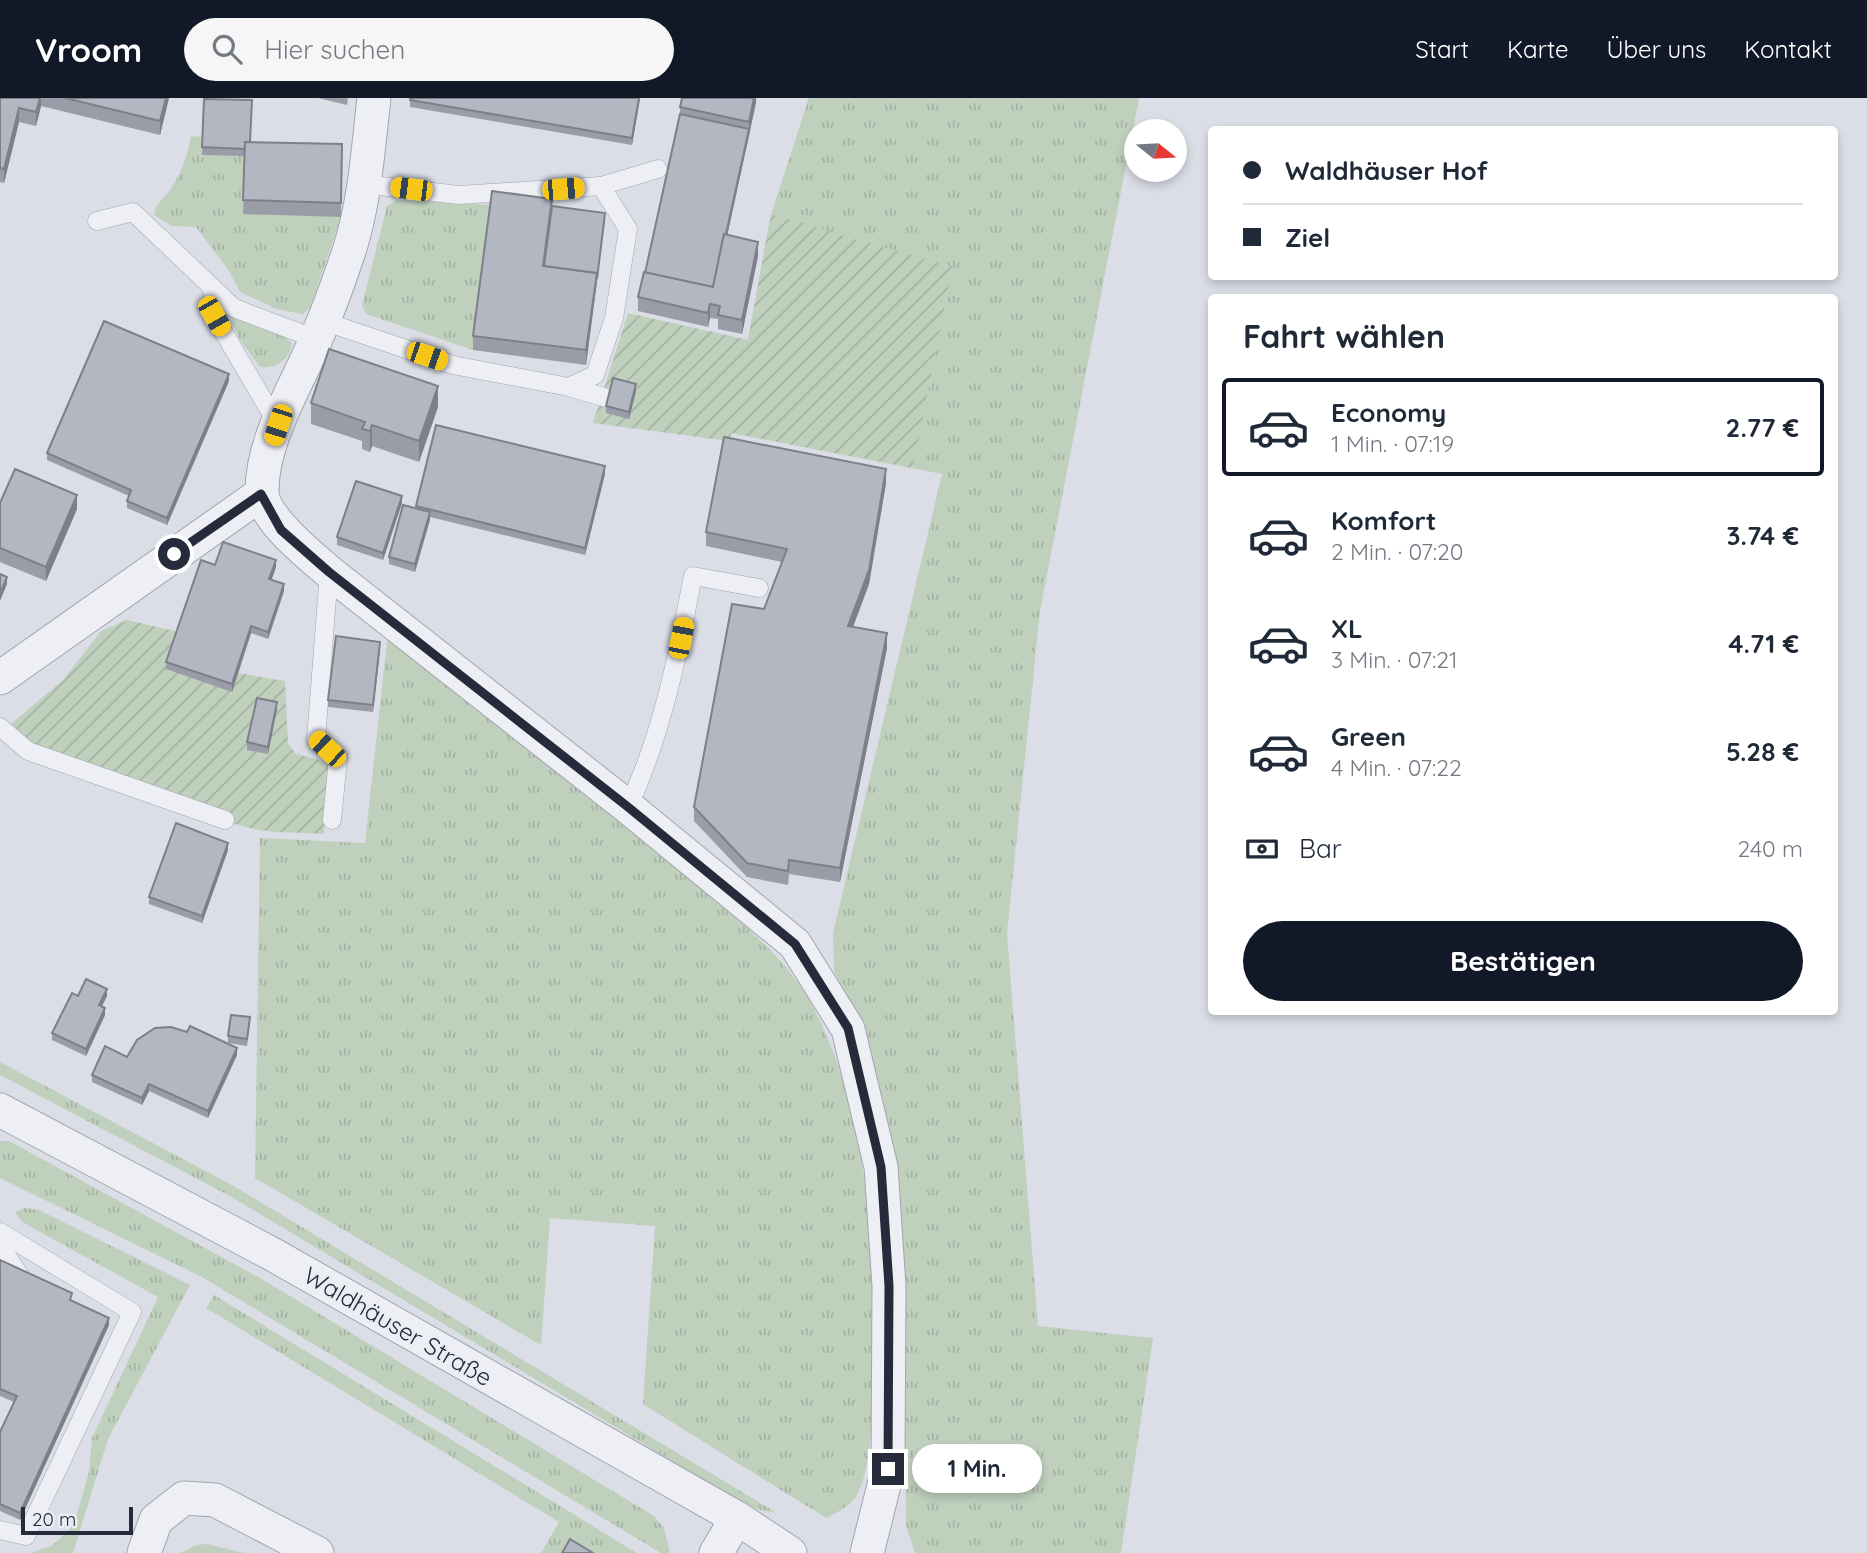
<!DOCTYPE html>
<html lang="de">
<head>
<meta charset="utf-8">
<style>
	body { margin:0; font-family:Quicksand,sans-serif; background:#f6f6f7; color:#1f2937; height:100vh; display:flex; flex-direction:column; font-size:26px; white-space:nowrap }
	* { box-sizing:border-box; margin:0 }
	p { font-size:23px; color:#747a83 }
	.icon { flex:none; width:38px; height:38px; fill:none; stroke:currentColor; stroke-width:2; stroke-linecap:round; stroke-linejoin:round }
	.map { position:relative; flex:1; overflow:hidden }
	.details { position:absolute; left:1208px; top:196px; width:630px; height:721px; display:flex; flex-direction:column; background:#fff; border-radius:7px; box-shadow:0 4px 10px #0003 }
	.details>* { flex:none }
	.top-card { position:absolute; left:1208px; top:28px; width:630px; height:154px; border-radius:7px; box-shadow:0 4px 10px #0003; display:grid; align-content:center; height:154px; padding:0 35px; background:#fff }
	.needle { width:46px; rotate:108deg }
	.fabs { position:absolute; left:1124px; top:21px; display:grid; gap:14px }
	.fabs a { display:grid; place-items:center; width:63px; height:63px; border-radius:50%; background:#fff; box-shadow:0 4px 10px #0003; font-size:35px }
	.scale { position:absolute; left:21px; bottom:18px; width:112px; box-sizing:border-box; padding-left:7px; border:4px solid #262b3c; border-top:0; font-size:19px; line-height:24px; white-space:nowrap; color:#262b3c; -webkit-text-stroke:5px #ebedf4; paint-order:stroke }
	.end { position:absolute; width:32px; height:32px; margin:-16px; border:9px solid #262b3c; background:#fff; box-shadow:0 0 0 4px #fff }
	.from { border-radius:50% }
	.bubble { position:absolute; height:49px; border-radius:24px; background:#fff; box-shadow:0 4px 10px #0003; font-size:23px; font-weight:700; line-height:49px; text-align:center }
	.car { position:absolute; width:21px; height:42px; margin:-21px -10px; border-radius:9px; box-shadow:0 0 5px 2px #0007; background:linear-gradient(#f5c518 24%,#345 0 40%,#f5c518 0 76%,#345 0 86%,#f5c518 0) }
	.top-card b { display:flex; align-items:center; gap:24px; height:66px; font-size:26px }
	.top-card b+b { border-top:2px solid #e0e1e3 }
	.top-card i { width:18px; height:18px; background:#1f2937 }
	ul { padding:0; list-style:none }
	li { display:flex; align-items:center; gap:21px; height:98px; margin:0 14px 10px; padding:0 21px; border:4px solid transparent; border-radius:7px }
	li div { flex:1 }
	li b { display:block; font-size:26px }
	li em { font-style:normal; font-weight:700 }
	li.active { border-color:#111827 }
	li>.icon { width:63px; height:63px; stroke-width:1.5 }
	h2 { padding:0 35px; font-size:32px; line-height:84px }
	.pay { display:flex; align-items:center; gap:18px; height:77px; padding:0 35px; font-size:26px }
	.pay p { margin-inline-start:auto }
	.action { display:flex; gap:14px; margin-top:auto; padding:14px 35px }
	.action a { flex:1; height:80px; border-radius:42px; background:#111827; color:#fff; font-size:28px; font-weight:700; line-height:80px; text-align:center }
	header { display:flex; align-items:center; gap:42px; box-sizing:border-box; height:98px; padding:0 35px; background:#111827; color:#fff }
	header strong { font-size:33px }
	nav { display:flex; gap:38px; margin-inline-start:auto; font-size:24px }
	.search { width:490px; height:63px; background:#f6f6f7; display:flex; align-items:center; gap:18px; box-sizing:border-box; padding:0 24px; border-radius:38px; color:#747a83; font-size:26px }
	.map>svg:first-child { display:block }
	.grass { fill:url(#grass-tufts) }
	.garden { fill:url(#garden-furrows) }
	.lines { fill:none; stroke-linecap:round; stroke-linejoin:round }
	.service-casing { stroke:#a1a5b0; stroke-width:19 }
	.minor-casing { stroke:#a1a5b0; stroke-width:35 }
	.service { stroke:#eeeff4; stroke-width:18 }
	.minor { stroke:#eeeff4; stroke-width:33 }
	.wall { fill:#9a9da7 }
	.shaded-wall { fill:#7d8088 }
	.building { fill:#b3b7c2; stroke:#7d8088; stroke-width:2 }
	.route { stroke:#262b3c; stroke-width:9 }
	.labels { text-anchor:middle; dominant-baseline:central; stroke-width:6; stroke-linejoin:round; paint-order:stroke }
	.street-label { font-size:24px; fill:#262b3c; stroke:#ebedf4 }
</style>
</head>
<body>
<header>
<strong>Vroom</strong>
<div class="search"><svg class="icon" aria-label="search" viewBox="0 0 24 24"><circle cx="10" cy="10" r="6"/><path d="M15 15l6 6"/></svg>Hier suchen</div>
<nav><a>Start</a><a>Karte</a><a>Über uns</a><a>Kontakt</a></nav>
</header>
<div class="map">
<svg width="1867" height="1455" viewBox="0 0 1867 1455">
	<defs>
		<pattern id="grass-tufts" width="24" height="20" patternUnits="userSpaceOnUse" patternTransform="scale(1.75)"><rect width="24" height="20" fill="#bfd0bd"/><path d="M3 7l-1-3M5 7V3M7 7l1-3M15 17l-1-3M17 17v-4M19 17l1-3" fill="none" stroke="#a4b3a3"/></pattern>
		<pattern id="garden-furrows" width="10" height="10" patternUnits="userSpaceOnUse" patternTransform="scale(1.75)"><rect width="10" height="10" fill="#bfd0bd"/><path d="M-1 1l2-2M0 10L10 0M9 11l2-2" fill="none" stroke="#a4b3a3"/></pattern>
	</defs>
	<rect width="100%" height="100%" fill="#dbdee6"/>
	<g class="grass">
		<path d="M 809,0 L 1139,0 L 1040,513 L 1007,835 L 1038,1228 L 1153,1240 L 1121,1455 L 915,1455 L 906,1427 L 904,1200 L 853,922 L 834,872 L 833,835 L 942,376 L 731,335 L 771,116 Z"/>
		<path d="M 191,38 C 233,39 305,96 341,119 L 311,208 L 303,216 L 276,211 L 240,194 L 229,173 L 196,129 L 172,128 L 154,117 C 156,105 160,104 168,95 C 180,79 188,57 191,38 Z"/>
		<path d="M 397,102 L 492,107 L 473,252 L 366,216 L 362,207 L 387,108 Z"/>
		<path d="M 230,216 L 280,235 L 292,245 C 290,261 277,271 260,269 L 238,239 Z"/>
		<path d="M 388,534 C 501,624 619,709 724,808 C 756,839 791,867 812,907 C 869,1014 874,1147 874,1266 C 874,1296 872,1373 857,1397 C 849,1409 838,1414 826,1420 L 643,1306 L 655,1128 L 550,1120 L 541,1247 L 255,1080 L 260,740 L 365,745 Z"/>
		<path d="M 0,964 L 232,1087 L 777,1415 L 756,1411 L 734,1400 L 228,1097 L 0,977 Z"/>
		<path d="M 0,1043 L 9,1043 L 260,1180 L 654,1418 L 664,1430 L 670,1455 L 661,1455 L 202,1179 L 0,1080 Z"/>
		<path d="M 25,1110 L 39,1112 L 190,1187 L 108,1341 L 73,1455 L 31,1455 L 53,1447 L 74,1427 L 89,1374 L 92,1340 L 158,1199 L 22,1124 L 15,1114 Z"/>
		<path d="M 214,1197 L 637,1455 L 541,1455 L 559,1424 L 206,1210 Z"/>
		<path d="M 207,1446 L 244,1455 L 181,1455 L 196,1447 Z"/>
	</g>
	<g class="garden">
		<path d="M 771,116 L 952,169 L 913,370 L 732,335 L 728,343 L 593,325 L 628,215 L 748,242 Z"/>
		<path d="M 127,522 L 179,534 L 238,575 L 285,583 L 288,645 L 296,656 L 317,661 L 328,667 L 324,736 C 301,734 276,736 254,731 C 167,711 84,670 4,632 L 63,582 L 101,533 Z"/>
	</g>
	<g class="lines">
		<defs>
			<g id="service">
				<path d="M 601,88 L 658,71"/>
				<path d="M 97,123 L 133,114 L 234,210 L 316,241"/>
				<path d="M 212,189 L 214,218 L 278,327"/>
				<path d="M 323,223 L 453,267 L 569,289 L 595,277 L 614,220 L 628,131 L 601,88 L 459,97 L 363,86"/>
				<path d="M 569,289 L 610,301"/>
				<path d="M 329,474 L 316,641 L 338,660 L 332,722"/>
				<path d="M 0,629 L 28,653 L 225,722"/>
				<path d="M 628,709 C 662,637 678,556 693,478 L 759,490"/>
				<path d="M 0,1134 L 132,1214 L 26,1438 L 0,1432"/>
				<path d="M 0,1147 L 20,1178"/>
			</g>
			<g id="minor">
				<path d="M 374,0 C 368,51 365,104 349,153 C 339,183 328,214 315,243 C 296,289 262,341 262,393 C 262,420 310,457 329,474 L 628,709 L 795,846 L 848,931 L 881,1069 L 889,1188 L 888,1371 L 867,1455"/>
				<path d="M 0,580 L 261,396"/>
				<path d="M 0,1012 L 272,1156 L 737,1420 L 790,1455"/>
				<path d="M 144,1455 L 156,1422 L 184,1400 L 215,1402 L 317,1455"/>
				<path d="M 716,1455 L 737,1420"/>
			</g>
		</defs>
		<use href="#service" class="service-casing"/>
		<use href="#minor" class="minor-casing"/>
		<use href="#service" class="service"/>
		<use href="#minor" class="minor"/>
	</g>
	<g class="wall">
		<path d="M 0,0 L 169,0 L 160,37 L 41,8 L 36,28 L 19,24 L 4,85 L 0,84 Z"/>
		<path d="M 318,0 L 348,0 L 347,7 Z"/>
		<path d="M 410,0 L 640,0 L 632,47 L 410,9 Z"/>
		<path d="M 756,0 L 749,38 L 727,137 L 758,158 L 742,236 L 718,231 L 718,221 L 710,220 L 708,229 L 638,213 L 638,199 L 645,175 L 680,16 L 680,9 Z"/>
		<path d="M 204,1 L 250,44 L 342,46 L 341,119 L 243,116 L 245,58 L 202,57 Z"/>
		<path d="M 552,108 L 605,122 L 586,267 L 473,252 L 473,238 Z"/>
		<path d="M 229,283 L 167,427 L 127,410 L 127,403 L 129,398 L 47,362 L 47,355 Z"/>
		<path d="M 636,293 L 629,321 L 606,315 L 606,308 Z"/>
		<path d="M 311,305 L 438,309 L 419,364 L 372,348 L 370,354 L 362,351 L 362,343 L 311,326 Z"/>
		<path d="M 605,376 L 585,457 L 430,419 L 415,474 L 389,466 L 389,459 L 416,411 L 416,408 Z"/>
		<path d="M 886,385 L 869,486 L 853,529 L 887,550 L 840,784 L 789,776 L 788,787 L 747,779 L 694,723 L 694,709 L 782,464 L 706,448 L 706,434 Z"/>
		<path d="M 0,405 L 77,411 L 46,483 L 0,464 Z"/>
		<path d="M 402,405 L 383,462 L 337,447 L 337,439 Z"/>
		<path d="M 215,467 L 276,469 L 272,481 L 284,493 L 268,541 L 251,535 L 232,594 L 166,571 L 166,564 Z"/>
		<path d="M 380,551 L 373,614 L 328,609 L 328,602 Z"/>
		<path d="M 277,611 L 268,656 L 247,652 L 247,644 Z"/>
		<path d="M 228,752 L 202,825 L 149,806 L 149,799 Z"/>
		<path d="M 78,898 L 107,898 L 102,908 L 105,917 L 86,958 L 52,942 L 52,935 Z"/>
		<path d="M 250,926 L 247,948 L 228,945 L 228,938 Z"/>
		<path d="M 237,957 L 208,1020 L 149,993 L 142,1007 L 92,984 L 92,977 L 127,959 Z"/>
		<path d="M 0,1162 L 72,1203 L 109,1227 L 20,1422 L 0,1413 L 0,1334 L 14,1304 L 0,1298 Z"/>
	</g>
	<g class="shaded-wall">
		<path d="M 40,0 L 41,0 L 41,8 L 36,28 L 36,14 Z"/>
		<path d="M 166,0 L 169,0 L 160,37 L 160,23 Z"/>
		<path d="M 639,0 L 640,0 L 632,47 L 632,40 Z"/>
		<path d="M 754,0 L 756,0 L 756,5 L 713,203 L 713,196 L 749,31 L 749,24 Z"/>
		<path d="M 19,10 L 19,24 L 4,85 L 4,71 Z"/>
		<path d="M 605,115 L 605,122 L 586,267 L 586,252 Z"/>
		<path d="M 758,144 L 758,158 L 742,236 L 742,222 Z"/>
		<path d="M 710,206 L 710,220 L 708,229 L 708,215 Z"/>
		<path d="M 229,276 L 229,283 L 167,427 L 167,420 Z"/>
		<path d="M 636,286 L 636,293 L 629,321 L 629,314 Z"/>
		<path d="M 438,288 L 438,309 L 419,364 L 419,343 Z"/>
		<path d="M 372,327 L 372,348 L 370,354 L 370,333 Z"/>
		<path d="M 605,368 L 605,376 L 585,457 L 585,450 Z"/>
		<path d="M 886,371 L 886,385 L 869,486 L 848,542 L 848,528 Z"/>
		<path d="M 77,397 L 77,411 L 46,483 L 46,469 Z"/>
		<path d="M 402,398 L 402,405 L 383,462 L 383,455 Z"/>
		<path d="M 430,414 L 430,422 L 415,474 L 415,466 Z"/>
		<path d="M 276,462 L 276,469 L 269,488 L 269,481 Z"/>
		<path d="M 7,479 L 7,486 L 0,503 L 0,496 Z"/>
		<path d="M 284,486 L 284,493 L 268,541 L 268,534 Z"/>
		<path d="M 251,528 L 251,535 L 232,594 L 232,586 Z"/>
		<path d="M 887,535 L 887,550 L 840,784 L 840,770 Z"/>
		<path d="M 380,544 L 380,551 L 373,614 L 373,607 Z"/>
		<path d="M 277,604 L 277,611 L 268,656 L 268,649 Z"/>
		<path d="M 228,745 L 228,752 L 202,825 L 202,818 Z"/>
		<path d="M 107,891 L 107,898 L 99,914 L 99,907 Z"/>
		<path d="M 105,910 L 105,917 L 86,958 L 86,951 Z"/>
		<path d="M 237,950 L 237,957 L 208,1020 L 208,1013 Z"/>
		<path d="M 149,986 L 149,993 L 142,1007 L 142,1000 Z"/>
		<path d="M 109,1220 L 109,1227 L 20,1422 L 20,1415 Z"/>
	</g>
	<g class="building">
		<path d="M 0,0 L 40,0 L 36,14 L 19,10 L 4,71 L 0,70 Z"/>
		<path d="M 65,0 L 166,0 L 160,23 Z"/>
		<path d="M 410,0 L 639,0 L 632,40 L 410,2 Z"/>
		<path d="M 682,0 L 754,0 L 749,24 L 680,9 Z"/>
		<path d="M 204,1 L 252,2 L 250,44 L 245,44 L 245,51 L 202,49 Z"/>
		<path d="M 680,16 L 749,31 L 726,136 L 724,136 L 713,189 L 645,175 Z"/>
		<path d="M 245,44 L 342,46 L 341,105 L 243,102 Z"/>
		<path d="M 492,93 L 552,101 L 543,168 L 597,175 L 586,252 L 473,238 Z"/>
		<path d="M 552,108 L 605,115 L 597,181 L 597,175 L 544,168 Z"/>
		<path d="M 724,136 L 758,144 L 742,222 L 718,217 L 720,208 L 710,206 L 708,215 L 638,199 L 644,174 L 713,189 Z"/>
		<path d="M 104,223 L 229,276 L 167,420 L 127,403 L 131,392 L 47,355 Z"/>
		<path d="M 329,251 L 438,288 L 419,343 L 372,327 L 370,333 L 362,331 L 365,324 L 311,305 Z"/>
		<path d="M 613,280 L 636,286 L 629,314 L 606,308 Z"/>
		<path d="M 436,327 L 605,368 L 585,450 L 416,408 Z"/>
		<path d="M 724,339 L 886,371 L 869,472 L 848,528 L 887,535 L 840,770 L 789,762 L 788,773 L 747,765 L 694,709 L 732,506 L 764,511 L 787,451 L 706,434 Z"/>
		<path d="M 15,371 L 77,397 L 46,469 L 0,450 L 0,405 Z"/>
		<path d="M 356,383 L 402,398 L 383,455 L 337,439 Z"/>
		<path d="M 403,407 L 430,414 L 415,466 L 389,459 Z"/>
		<path d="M 223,444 L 276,462 L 269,481 L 284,486 L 268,534 L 251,528 L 232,586 L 166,564 L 201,462 L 215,467 Z"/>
		<path d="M 0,476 L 7,479 L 0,496 Z"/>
		<path d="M 336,538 L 380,544 L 373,607 L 328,602 Z"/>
		<path d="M 257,600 L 277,604 L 268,649 L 247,644 Z"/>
		<path d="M 176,725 L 228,745 L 202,818 L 149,799 Z"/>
		<path d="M 86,881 L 107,891 L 99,907 L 105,910 L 86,951 L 52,935 L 72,895 L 78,898 Z"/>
		<path d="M 231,917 L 250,919 L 247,941 L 228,938 Z"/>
		<path d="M 190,928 L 237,950 L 208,1013 L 149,986 L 142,1000 L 92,977 L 105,948 L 127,959 L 137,942 L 155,930 L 171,929 L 187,934 Z"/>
		<path d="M 0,1162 L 72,1195 L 70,1202 L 109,1220 L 20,1415 L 0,1406 L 0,1334 L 17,1298 L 0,1291 Z"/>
		<path d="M 570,1441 L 593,1455 L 562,1455 Z"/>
	</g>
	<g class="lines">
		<path class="route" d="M 174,456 L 261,396 L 281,432 L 329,474 L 628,709 L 795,846 L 848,930 L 881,1069 L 889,1188 L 888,1371"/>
	</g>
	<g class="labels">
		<g class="street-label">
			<text transform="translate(398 1228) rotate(30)">Waldhäuser Straße</text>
		</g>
	</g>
</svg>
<div class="fabs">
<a><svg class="needle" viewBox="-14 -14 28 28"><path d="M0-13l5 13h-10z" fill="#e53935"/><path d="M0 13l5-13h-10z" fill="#747a83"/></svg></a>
</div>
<div class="scale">20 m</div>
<i class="end from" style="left:174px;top:456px"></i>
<i class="end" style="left:888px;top:1371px"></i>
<div class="bubble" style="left:912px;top:1346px;width:130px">1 Min.</div>
<i class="car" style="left:411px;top:91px;rotate:277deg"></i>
<i class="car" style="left:563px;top:91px;rotate:85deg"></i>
<i class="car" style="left:214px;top:218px;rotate:150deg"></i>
<i class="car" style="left:427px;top:258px;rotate:109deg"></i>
<i class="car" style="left:278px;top:327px;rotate:198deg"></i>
<i class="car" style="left:681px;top:540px;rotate:11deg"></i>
<i class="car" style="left:327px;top:651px;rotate:313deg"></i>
<div class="top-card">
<b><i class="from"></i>Waldhäuser Hof</b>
<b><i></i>Ziel</b>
</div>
<section class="details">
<h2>Fahrt wählen</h2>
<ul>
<li class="active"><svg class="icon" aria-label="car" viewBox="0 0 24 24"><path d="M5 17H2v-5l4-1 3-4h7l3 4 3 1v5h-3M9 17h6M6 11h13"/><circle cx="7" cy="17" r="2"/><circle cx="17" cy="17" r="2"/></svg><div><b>Economy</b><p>1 Min. · 07:19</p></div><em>2.77 €</em></li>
<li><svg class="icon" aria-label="car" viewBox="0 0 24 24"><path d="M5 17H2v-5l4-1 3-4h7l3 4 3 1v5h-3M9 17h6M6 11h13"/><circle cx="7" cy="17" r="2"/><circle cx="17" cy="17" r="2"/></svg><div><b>Komfort</b><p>2 Min. · 07:20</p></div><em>3.74 €</em></li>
<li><svg class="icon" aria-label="car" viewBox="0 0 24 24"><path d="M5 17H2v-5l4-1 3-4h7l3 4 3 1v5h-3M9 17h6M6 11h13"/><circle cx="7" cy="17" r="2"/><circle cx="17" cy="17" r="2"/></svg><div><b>XL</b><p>3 Min. · 07:21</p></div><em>4.71 €</em></li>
<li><svg class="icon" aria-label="car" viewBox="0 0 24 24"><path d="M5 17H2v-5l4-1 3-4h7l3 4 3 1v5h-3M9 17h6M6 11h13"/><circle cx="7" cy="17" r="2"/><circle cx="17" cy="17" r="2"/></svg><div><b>Green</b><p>4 Min. · 07:22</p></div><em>5.28 €</em></li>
</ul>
<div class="pay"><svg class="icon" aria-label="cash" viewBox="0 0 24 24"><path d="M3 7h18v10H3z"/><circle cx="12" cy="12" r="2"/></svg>Bar<p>240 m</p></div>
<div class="action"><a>Bestätigen</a></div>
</section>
</div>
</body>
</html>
